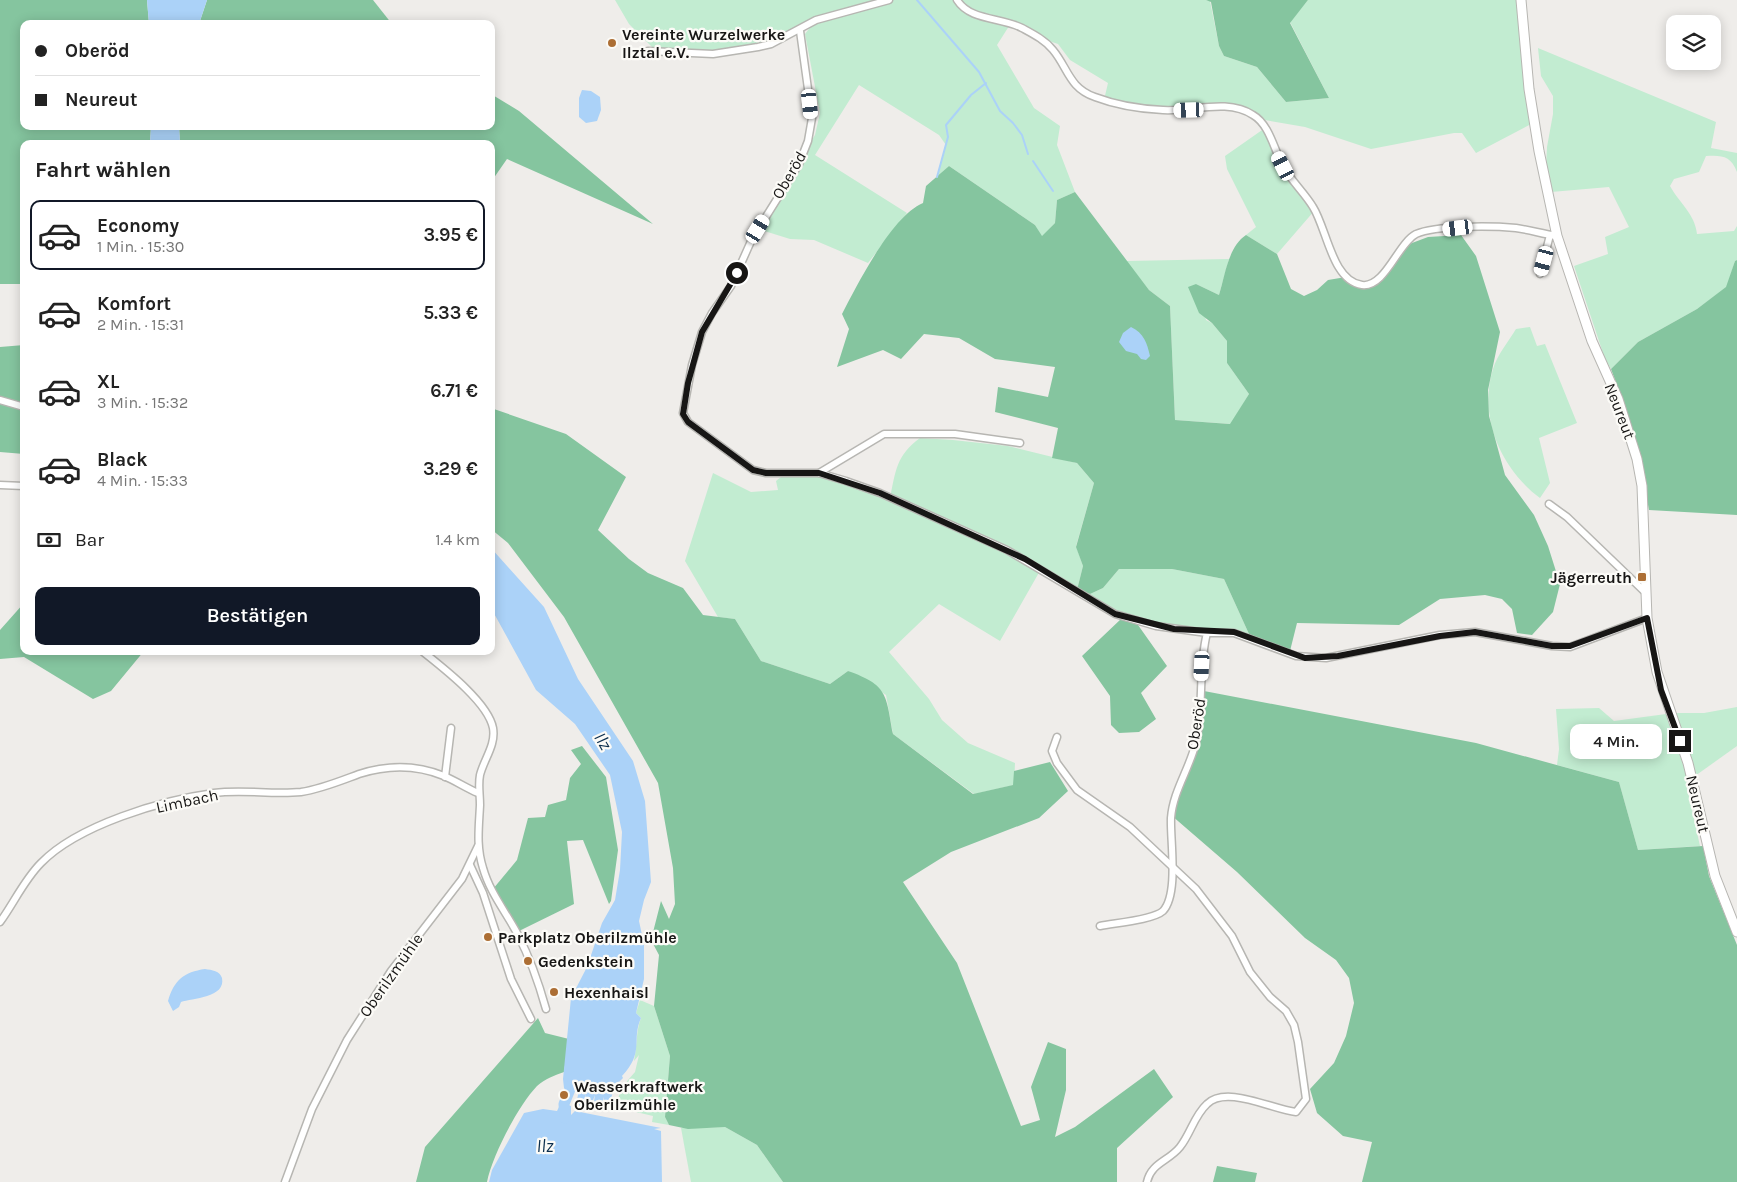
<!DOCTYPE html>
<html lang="de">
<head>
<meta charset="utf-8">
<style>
	body { margin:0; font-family:Karla,sans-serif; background:#f2f2f2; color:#222; height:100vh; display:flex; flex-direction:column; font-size:19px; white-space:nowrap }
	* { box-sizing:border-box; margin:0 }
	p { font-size:16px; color:#767676 }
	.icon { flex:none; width:28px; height:28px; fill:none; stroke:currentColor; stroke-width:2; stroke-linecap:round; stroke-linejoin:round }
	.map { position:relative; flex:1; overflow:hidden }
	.sheet { position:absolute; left:20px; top:140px; width:475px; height:515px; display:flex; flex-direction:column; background:#fff; border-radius:10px; box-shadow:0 2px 12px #0003 }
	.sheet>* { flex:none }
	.banner { position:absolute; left:20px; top:20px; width:475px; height:110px; border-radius:10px; box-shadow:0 2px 12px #0003; display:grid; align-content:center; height:110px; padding:0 15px; background:#fff }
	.tools { position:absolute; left:1666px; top:15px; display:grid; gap:10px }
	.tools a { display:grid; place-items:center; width:55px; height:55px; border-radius:10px; background:#fff; box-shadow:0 2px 12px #0003; font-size:25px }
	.end { position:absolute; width:22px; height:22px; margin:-11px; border:6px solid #171615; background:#fff; box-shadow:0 0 0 2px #fff }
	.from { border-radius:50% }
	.bubble { position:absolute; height:35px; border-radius:10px; background:#fff; box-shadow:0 2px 12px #0003; font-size:16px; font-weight:600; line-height:35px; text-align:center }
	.car { position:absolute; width:15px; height:30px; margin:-15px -8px; border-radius:6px; box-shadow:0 0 4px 1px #0007; background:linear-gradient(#fff 24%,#345 0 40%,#fff 0 76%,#345 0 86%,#fff 0) }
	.banner b { display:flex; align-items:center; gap:18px; height:48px; font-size:19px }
	.banner b+b { border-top:1px solid #e0e0e0 }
	.banner i { width:12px; height:12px; background:#222 }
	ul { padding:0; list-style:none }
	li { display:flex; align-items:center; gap:15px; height:70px; margin:0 10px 8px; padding:0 5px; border:2px solid transparent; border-radius:10px }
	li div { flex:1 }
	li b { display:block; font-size:19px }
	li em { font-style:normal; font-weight:600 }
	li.current { border-color:#111827 }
	li>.icon { width:45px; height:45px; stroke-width:1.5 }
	h2 { padding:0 15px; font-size:22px; line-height:60px }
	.pay { display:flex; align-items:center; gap:12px; height:55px; padding:0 15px; font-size:19px }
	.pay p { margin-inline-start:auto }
	.cta { display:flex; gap:10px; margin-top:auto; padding:10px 15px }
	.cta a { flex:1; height:58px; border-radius:10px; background:#111827; color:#fff; font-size:20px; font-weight:600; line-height:58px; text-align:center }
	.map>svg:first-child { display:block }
	.green { fill:#c2ecd1 }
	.forest { fill:#85c59f }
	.water { fill:#abd2f8 }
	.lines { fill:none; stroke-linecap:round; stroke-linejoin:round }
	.stream { stroke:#abd2f8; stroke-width:2 }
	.river { stroke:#abd2f8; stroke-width:11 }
	.street-casing { stroke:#b7b6b2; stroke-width:9 }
	.secondary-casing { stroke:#b7b6b2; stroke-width:11 }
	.street { stroke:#fff; stroke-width:6 }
	.secondary { stroke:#fff; stroke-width:9 }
	.route { stroke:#171615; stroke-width:6 }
	.poi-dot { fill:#ac6e34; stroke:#fcfbf7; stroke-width:2 }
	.labels { text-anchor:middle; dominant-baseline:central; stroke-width:4.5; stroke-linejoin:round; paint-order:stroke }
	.poi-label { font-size:16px; font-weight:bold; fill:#171615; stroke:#fcfbf7; text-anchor:start }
	.street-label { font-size:16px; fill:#171615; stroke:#fcfbf7 }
	.water-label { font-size:18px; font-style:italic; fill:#0a2e4d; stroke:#fcfbf7 }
</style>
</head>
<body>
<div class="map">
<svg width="1737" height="1182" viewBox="0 0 1737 1182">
	<rect width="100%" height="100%" fill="#efedea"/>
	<g class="green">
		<path d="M 615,0 L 1206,0 L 1210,1 L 1219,46 L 1224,56 L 1257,67 L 1286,102 L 1329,98 L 1290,22 L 1308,0 L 1521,0 L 1531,124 L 1476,153 L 1462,133 L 1454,133 L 1371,149 L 1305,127 L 1259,119 L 1231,107 L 1164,110 L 1104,100 L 1108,83 L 1070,60 L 1058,44 L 1037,37 L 1011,23 L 997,45 L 1034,108 L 1060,126 L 1057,145 L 1075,192 L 1057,200 L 1055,223 L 1042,237 L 1035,225 L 949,166 L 937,177 L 946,145 L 939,135 L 859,85 L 815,155 L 907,213 L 868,263 L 814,240 L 790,239 L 758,229 L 815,135 L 820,113 L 805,34 L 815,21 L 771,44 L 713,54 L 656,51 L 629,24 Z"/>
		<path d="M 1538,48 L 1716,122 L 1711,148 L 1737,153 L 1737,172 C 1731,156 1722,155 1706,156 L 1699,172 L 1674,179 L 1670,186 C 1680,204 1695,214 1697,234 L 1734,231 L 1737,226 L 1737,260 L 1735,261 L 1727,287 L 1697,309 L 1638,342 L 1611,369 L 1605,359 L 1574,266 L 1608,254 L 1605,237 L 1629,227 L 1609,187 L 1551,192 L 1546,167 L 1547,147 L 1553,114 L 1553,96 L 1541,76 Z"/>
		<path d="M 1265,128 L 1277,155 L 1315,210 L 1277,254 L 1246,235 L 1256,227 L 1227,169 L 1225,156 Z"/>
		<path d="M 1229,259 L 1219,295 L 1196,284 L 1206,320 L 1212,323 L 1227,341 L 1227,363 L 1249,394 L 1231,424 L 1175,420 L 1170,306 L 1149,290 L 1126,261 Z"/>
		<path d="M 1530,327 L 1537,346 L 1545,344 L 1577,423 L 1539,438 L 1550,483 L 1540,498 C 1501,469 1478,417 1493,369 C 1497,355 1509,341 1516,329 Z"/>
		<path d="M 920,438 L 953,440 L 1008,446 L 1077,463 L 1094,483 L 1076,546 L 1083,566 L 1077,590 L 1041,569 L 1000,641 L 939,604 L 889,652 L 929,699 L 942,720 L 968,743 L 1015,763 L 1014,785 L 974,794 L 893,734 L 886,695 L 848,671 L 830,684 L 761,661 L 735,619 L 718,617 L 685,561 L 713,473 L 751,492 L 778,490 L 776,481 L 781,477 L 819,473 L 890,498 C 896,470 896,456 920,438 Z"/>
		<path d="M 1119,569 L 1172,569 L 1224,579 L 1249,634 L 1207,633 L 1140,622 L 1094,602 L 1090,594 L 1103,588 Z"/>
		<path d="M 1737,707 L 1737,746 L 1695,776 L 1673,713 L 1704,713 Z"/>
		<path d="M 1599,708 L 1614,721 L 1666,714 L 1688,779 L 1686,783 L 1700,846 L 1638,850 L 1619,782 L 1557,765 L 1559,749 L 1556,709 Z"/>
		<path d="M 640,1000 L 654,1006 L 670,1056 L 665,1117 L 669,1125 L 652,1122 L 653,1116 L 615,1107 L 622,1087 L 635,1072 L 639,1055 L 634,1061 C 637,1048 636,1030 641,1018 L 636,1013 Z"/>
		<path d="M 725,1127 L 757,1145 L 783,1182 L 691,1182 L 681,1128 Z"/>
	</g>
	<g class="forest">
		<path d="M 0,0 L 147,0 L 149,24 L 24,24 L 24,126 L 151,126 L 150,144 L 24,144 L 24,284 L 0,284 Z"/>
		<path d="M 207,0 L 373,0 L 392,24 L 199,24 Z"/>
		<path d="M 1206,0 L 1308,0 L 1290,23 L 1329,98 L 1286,102 L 1257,67 L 1224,56 L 1219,46 L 1211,2 Z"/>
		<path d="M 491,94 L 519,111 L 653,224 L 507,159 L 491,182 L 491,144 L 180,144 L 179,126 L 491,126 Z"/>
		<path d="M 949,166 L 1035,225 L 1042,236 L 1055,223 L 1057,200 L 1075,192 L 1149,290 L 1170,306 L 1175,420 L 1230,424 L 1249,394 L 1227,363 L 1227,341 L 1212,323 L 1199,313 L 1188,287 L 1196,284 L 1219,295 C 1225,276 1228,247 1246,235 L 1277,254 L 1291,289 L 1304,296 L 1317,290 L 1328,280 L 1346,277 L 1356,283 L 1373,282 L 1404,246 L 1428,237 L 1461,235 L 1476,256 L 1500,332 L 1488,390 L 1489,416 L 1505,475 L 1534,515 L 1548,546 L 1560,584 L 1553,612 L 1532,635 L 1517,633 L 1512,609 L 1502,599 L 1485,595 L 1440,599 L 1399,625 L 1297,623 L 1290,651 L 1249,634 L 1224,579 L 1172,569 L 1119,569 L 1103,588 L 1090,594 L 1077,590 L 1083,566 L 1076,547 L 1094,483 L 1077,463 L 1052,458 L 1058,428 L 995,412 L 998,387 L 1048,397 L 1055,367 L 995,359 L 959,338 L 924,334 L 901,359 L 883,350 L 837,367 L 849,329 L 842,314 C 858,283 892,216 923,203 L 926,186 Z"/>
		<path d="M 1737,260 L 1737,515 L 1649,510 C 1640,458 1630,419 1611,369 L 1638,342 L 1697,309 L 1726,287 L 1735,261 Z"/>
		<path d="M 24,345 L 24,454 L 0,452 L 0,347 Z"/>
		<path d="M 491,408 L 566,434 L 626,477 L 598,530 L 629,559 L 648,573 L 683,588 L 703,615 L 735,619 L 761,661 L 830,684 L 848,671 C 888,685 886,695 893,734 L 973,794 L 1013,785 L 1014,771 L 1050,762 L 1068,791 L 1039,818 L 951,852 L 903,882 L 957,963 L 1021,1126 L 1040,1120 L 1031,1087 L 1048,1042 L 1066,1049 L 1066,1090 L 1055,1137 L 1075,1127 L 1154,1069 L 1173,1097 L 1117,1148 L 1117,1182 L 783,1182 L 757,1145 L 725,1127 L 688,1129 L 669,1125 L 665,1117 L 670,1056 L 654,1006 L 659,955 L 651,940 L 661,901 L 669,919 L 675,904 L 673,868 L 658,783 L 564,617 L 508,543 L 491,529 Z"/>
		<path d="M 24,603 L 24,651 L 144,651 L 111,691 L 93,699 L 24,657 L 0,659 L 0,630 Z"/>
		<path d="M 1121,619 L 1138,625 L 1167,666 L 1141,693 L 1156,719 L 1139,732 L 1119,733 L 1111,725 L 1110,696 L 1082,656 Z"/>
		<path d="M 1204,691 L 1476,743 L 1619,782 L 1638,850 L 1703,846 L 1709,876 L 1737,945 L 1737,1182 L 1362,1182 L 1372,1142 L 1343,1136 L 1317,1113 L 1310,1089 L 1334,1063 L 1346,1036 L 1354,1003 L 1349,978 L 1336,960 L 1305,938 L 1237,872 L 1171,815 L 1190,758 Z"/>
		<path d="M 582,746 L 606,777 L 618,850 L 611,901 L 609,904 L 583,840 L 567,841 L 574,904 L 519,931 L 493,889 L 517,860 L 528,818 L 545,817 L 548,805 L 566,800 L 570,778 L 581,764 L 571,750 Z"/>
		<path d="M 538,1018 L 545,1033 L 569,1039 L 564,1072 C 555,1075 545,1079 537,1086 C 518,1106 492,1156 487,1182 L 416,1182 L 425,1147 Z"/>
		<path d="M 1217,1166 L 1257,1173 L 1255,1182 L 1213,1182 Z"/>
	</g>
	<g class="water">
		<path d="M 147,0 L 207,0 L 199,24 L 149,24 Z"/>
		<path d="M 582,90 L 591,91 L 600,97 L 601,110 L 597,121 L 586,123 L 579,117 L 579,98 Z"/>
		<path d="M 151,126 L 179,126 L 180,144 L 150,144 Z"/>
		<path d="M 1131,327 C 1144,333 1147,343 1150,356 L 1146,360 L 1141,359 L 1137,354 L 1126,351 L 1119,342 L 1123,333 Z"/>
		<path d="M 491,548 L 544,607 L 578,679 L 633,761 L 645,801 L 651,882 L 644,900 L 639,921 L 644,944 L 644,979 L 636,1013 L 641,1018 C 631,1040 645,1052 622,1076 L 623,1078 L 614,1087 L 608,1111 L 602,1110 L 607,1110 L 607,1107 L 603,1106 L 604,1097 L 599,1110 L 593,1108 L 595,1095 L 590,1108 L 585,1106 L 589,1106 L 590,1104 L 585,1102 L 586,1094 L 582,1106 L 576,1105 L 582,1102 L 577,1100 L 579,1090 L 564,1088 L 563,1079 L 571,998 L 587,967 L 602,923 L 615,900 L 620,870 L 622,832 L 610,775 L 575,724 L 536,690 L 491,608 Z"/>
		<path d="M 205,969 C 212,970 220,971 222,978 C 226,998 192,998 181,1002 L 179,1007 L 173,1011 L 168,1001 C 174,980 184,972 205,969 Z"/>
		<path d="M 561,1103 L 571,1106 L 571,1115 L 575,1111 L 661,1128 L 654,1129 L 661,1131 L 662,1182 L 489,1182 L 492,1170 L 524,1113 L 543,1109 L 557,1111 Z"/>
	</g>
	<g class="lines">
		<g class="stream">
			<path d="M 917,0 L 979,72 L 1000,111 L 1013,123 L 1022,135 L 1028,154"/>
			<path d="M 1033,161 L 1053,191"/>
			<path d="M 937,177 L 948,137 L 946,125 L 971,95 L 986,83"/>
		</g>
		<path class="river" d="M 565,1118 L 564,1104 L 575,1077"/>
		<defs>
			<g id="street">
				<path d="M 957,0 C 970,21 1001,17 1022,28 C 1033,34 1045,40 1053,50 C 1068,68 1069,88 1095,97 C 1116,105 1140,109 1163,110 C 1192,112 1227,98 1253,115 C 1269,124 1274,149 1282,164 C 1290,180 1304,192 1313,207 C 1327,229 1332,281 1362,285 C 1385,288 1398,243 1416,234 C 1436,225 1493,226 1516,228 C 1530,230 1543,234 1557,236"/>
				<path d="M 800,31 L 812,118 L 808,141 L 799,164 L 752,239 L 731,286 L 712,313 L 702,332 L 692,365 L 683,413 L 688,422 L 753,470 L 766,473 L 819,473 L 846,481 L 880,493 L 1007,550 L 1115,614 L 1156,626 L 1207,633 C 1198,668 1204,706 1196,742 C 1190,768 1173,791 1171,818 C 1170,840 1179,894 1163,911 C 1153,920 1114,923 1100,926"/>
				<path d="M 648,51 L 713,54 L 758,47 L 771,44 L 816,20 L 889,0"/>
				<path d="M 1540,274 L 1550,235"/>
				<path d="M 0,400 L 24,407"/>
				<path d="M 819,473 L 884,434 L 955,434 L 1020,443"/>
				<path d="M 0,485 L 24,486"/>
				<path d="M 1549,504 L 1567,517 L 1646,593"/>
				<path d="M 1207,633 L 1234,633 L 1296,656 L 1326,658 L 1440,635 L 1475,632 L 1552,646 L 1570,647 L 1647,618"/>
				<path d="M 422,651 C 442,667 488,702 493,728 C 496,745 484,759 480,775 C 478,785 480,794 480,805 C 479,827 476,846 483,868 C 490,893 506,912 518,935 C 530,958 539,984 546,1009"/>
				<path d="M 1057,737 L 1052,751 L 1057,763 L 1077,790 L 1130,827 L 1196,889 L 1232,936 L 1250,972 L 1270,997 L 1286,1011 L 1294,1025 L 1298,1042 L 1306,1099 L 1296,1112 C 1271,1109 1226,1085 1207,1104 C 1194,1116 1191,1133 1180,1147 C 1169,1161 1151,1163 1147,1182"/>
				<path d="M 445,777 L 451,728"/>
				<path d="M 470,865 L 483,893 L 511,979 L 531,1019"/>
				<path d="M 0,922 C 14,903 24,880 41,863 C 78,825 162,800 214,793 C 243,789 272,795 301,792 C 321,789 340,781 359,774 C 387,765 417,765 444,776 C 456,781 466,788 478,793"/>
				<path d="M 285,1182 L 312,1109 L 347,1040 L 391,971 L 462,879 L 478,846"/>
			</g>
			<path id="secondary" d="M 1521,0 L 1529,89 L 1539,151 L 1557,236 L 1592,341 L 1618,399 L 1637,459 L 1642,486 L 1647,618 L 1657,672 L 1688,763 L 1715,876 L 1737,932"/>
		</defs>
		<use href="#street" class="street-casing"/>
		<use href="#secondary" class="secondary-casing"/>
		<use href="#street" class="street"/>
		<use href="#secondary" class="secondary"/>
	</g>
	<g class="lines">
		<path class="route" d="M 737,273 L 702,332 L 688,383 L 683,414 L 688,422 L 753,470 L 766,473 L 819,473 L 880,493 L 1025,559 L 1115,614 L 1174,629 L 1234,632 L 1305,658 L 1338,656 L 1440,636 L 1475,632 L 1552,646 L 1570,646 L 1647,618 L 1661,690 L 1680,741"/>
	</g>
	<g class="poi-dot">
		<circle cx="612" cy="43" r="5"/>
		<rect x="1637" y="572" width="10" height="10" rx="2.5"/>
		<circle cx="488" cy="937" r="5"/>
		<circle cx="528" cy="961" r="5"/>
		<circle cx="554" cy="992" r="5"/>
		<circle cx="564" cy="1095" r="5"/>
	</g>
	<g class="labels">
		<g class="poi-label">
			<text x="622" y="34">Vereinte Wurzelwerke<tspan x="622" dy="18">Ilztal e.V.</tspan></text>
			<text x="1632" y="577" text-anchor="end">Jägerreuth</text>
			<text x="498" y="937">Parkplatz Oberilzmühle</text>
			<text x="538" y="961">Gedenkstein</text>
			<text x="564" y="992">Hexenhaisl</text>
			<text x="574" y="1086">Wasserkraftwerk<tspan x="574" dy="18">Oberilzmühle</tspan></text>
		</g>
		<g class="street-label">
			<text transform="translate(789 175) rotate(-60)">Oberöd</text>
			<text transform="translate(1620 411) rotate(69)">Neureut</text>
			<text transform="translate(1196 724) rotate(-81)">Oberöd</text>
			<text transform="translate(187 801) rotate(-12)">Limbach</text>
			<text transform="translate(1698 804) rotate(77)">Neureut</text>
			<text transform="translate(391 975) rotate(-55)">Oberilzmühle</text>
		</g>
		<g class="water-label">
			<text transform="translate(603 741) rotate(60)">Ilz</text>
			<text x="545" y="1146">Ilz</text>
		</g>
	</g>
</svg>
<div class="tools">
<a><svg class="icon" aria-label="layers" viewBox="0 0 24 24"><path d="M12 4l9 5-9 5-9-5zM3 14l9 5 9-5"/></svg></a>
</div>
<i class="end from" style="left:737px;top:273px"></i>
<i class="end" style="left:1680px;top:741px"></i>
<div class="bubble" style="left:1570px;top:724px;width:92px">4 Min.</div>
<i class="car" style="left:810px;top:104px;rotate:174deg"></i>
<i class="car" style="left:1189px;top:110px;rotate:268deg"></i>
<i class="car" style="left:1283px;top:166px;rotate:333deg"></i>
<i class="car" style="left:1458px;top:228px;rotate:263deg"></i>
<i class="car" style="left:758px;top:229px;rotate:31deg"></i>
<i class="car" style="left:1544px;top:261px;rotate:195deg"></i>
<i class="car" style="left:1202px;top:666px;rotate:183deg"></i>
<div class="banner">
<b><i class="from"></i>Oberöd</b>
<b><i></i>Neureut</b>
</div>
<section class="sheet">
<h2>Fahrt wählen</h2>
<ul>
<li class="current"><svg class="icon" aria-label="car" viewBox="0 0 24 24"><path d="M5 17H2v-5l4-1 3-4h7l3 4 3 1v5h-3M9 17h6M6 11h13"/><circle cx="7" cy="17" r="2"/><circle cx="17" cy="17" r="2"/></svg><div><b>Economy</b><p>1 Min. · 15:30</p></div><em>3.95 €</em></li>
<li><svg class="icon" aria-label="car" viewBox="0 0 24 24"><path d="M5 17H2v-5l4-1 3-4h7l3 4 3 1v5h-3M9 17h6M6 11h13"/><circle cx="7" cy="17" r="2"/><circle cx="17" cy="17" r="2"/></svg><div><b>Komfort</b><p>2 Min. · 15:31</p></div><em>5.33 €</em></li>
<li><svg class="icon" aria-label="car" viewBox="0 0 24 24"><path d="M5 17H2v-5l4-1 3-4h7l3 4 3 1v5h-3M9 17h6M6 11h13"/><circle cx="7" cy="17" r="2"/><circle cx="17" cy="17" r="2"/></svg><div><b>XL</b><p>3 Min. · 15:32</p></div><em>6.71 €</em></li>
<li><svg class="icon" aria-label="car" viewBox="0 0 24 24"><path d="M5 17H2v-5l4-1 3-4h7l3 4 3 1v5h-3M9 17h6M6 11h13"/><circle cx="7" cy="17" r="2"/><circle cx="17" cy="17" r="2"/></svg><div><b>Black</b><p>4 Min. · 15:33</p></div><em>3.29 €</em></li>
</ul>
<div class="pay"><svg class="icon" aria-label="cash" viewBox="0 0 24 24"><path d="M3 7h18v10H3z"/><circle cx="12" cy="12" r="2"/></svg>Bar<p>1.4 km</p></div>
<div class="cta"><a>Bestätigen</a></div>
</section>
</div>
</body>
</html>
